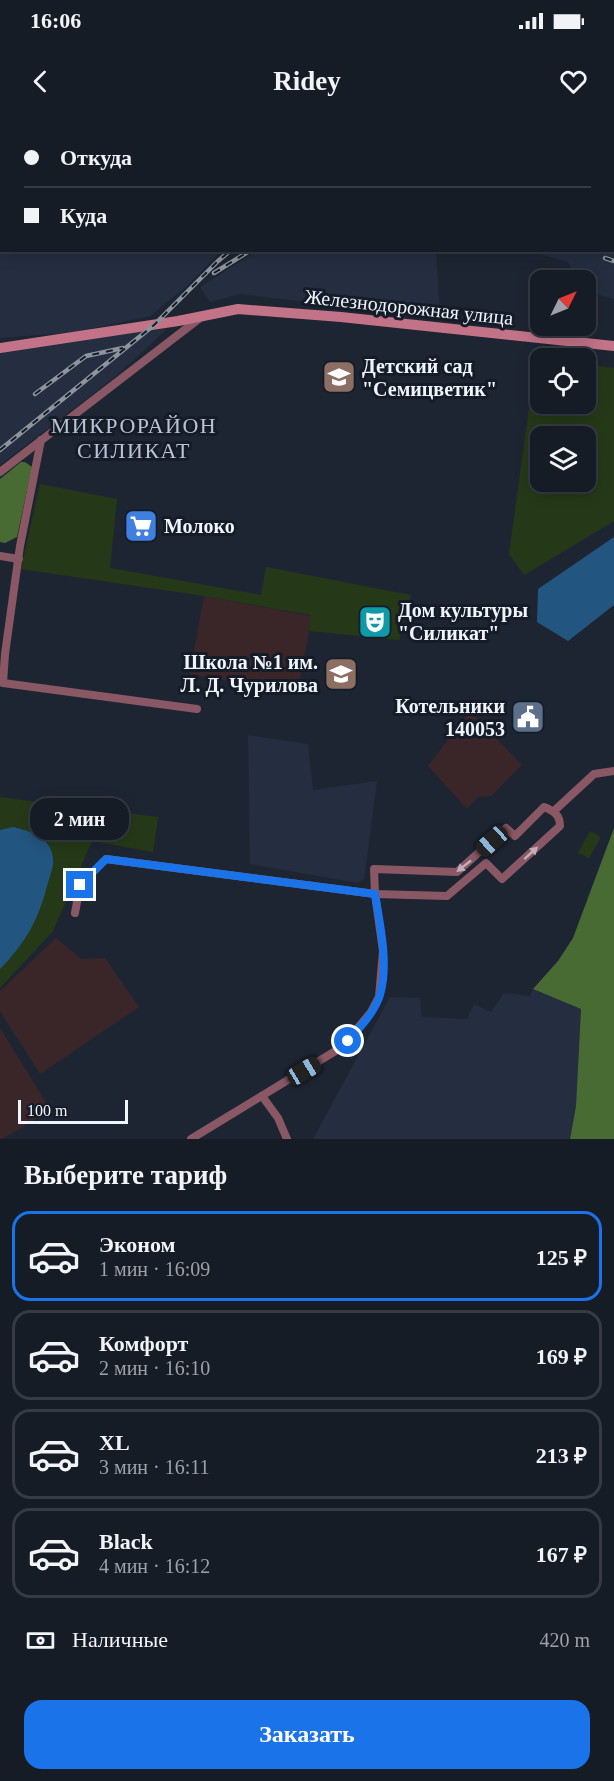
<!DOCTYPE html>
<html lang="ru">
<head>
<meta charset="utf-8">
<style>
	body { margin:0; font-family:Georgia,serif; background:#1f252e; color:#f1f3f6; height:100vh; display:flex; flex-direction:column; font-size:22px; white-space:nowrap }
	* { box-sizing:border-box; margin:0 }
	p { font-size:20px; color:#9ea1a7 }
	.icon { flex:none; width:33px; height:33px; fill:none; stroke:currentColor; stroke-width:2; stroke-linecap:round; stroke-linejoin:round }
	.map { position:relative; height:1019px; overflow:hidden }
	.sheet { display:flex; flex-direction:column; background:#161c26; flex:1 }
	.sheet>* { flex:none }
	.banner { position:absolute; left:0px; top:0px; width:615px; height:132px; box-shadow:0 3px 15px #0003,0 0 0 2px #353a43; display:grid; align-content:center; height:132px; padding:0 24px; background:#161c26 }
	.needle { width:39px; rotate:47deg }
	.controls { position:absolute; left:530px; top:150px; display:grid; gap:12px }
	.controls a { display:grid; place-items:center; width:66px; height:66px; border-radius:12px; background:#161c26; box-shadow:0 3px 15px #0003,0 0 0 2px #353a43; font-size:30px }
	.scale { position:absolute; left:18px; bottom:15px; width:110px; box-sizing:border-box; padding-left:6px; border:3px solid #eff4fd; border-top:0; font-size:16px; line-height:21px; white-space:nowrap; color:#eff4fd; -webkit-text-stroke:4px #151c28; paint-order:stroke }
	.end { position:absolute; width:27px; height:27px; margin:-14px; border:8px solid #1a73e8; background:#fff; box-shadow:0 0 0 3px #fff }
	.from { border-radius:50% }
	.bubble { position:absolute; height:42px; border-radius:18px; background:#161c26; box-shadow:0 3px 15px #0003,0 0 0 2px #353a43; font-size:20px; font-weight:800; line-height:42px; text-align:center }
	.car { position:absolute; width:18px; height:36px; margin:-18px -9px; border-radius:8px; box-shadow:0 0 4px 2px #0007; background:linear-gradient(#222 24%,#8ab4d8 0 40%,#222 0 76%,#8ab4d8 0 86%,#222 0) }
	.banner b { display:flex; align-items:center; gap:21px; height:57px; font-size:22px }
	.banner b+b { border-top:2px solid #353a43 }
	.banner i { width:15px; height:15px; background:#f1f3f6 }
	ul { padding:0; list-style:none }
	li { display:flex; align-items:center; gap:18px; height:90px; margin:0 12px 9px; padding:0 12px; border:3px solid #353a43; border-radius:18px }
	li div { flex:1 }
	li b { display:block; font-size:22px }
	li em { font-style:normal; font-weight:800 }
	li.on { border-color:#1a73e8 }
	li>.icon { width:54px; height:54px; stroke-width:1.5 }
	h2 { padding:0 24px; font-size:27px; line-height:72px }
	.pay { display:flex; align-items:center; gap:15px; height:66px; padding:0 24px; font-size:22px }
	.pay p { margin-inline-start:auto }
	.action { display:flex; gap:12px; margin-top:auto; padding:12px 24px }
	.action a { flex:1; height:69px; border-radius:18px; background:#1a73e8; color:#fff; font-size:24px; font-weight:800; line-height:69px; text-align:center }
	.status { display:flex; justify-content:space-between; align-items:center; height:42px; padding:0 30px; background:#161c26; direction:ltr }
	.status svg { height:16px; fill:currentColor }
	header { display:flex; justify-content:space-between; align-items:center; height:78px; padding:0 24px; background:#161c26; font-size:27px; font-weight:800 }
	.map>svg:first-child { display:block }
	.built { fill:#242e40 }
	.education { fill:#3a2629 }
	.green { fill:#253918; fill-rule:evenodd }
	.forest { fill:#486a33 }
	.water { fill:#235581 }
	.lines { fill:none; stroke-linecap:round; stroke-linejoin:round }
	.street { stroke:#8a5865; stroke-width:8 }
	.secondary { stroke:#c37388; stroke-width:10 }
	.rail-casing { stroke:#8e949e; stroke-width:4.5 }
	.rail { stroke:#151c28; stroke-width:2; stroke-dasharray:7; stroke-linecap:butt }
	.oneway { fill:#c2aeb9 }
	.route { stroke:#1a73e8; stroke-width:8 }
	.labels { text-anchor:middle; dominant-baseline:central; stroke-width:6; stroke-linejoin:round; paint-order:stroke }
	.street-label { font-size:20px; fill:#eff4fd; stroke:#151c28 }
	.poi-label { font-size:20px; font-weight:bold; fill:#eff4fd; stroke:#151c28; text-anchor:start }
	.quarter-label { font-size:22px; letter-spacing:1.5px; fill:#bac3d4; stroke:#151c28 }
</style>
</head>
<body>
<div class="status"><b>16:06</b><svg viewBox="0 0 49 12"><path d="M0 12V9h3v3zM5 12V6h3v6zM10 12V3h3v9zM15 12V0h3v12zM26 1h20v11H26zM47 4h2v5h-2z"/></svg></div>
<header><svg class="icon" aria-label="back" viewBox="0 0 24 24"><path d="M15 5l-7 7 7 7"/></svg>Ridey<svg class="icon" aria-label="heart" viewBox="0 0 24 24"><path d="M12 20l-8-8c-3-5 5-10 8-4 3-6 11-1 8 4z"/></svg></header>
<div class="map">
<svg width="614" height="1019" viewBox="0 0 614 1019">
	<rect width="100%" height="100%" fill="#1e2532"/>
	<g class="built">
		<path d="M 172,0 L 333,0 L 177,2 Z"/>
		<path d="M 0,6 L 2,130 L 221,131 L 188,165 L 150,196 L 76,212 L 0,218 Z"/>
		<path d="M 614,103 L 614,179 L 585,171 L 585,160 L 576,160 L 568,142 L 529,131 L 614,130 Z"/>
		<path d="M 259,130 L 436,131 L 440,195 L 435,197 L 240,174 L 210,182 L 200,167 Z"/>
		<path d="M 167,209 L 115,257 L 0,345 L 0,231 L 119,214 Z"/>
		<path d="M 248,615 L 308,624 L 313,670 L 377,661 L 364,759 L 358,763 L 250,744 Z"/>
		<path d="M 533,869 L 581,889 L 576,986 L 570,1019 L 313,1019 L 390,877 L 420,878 L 422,897 L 467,899 L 474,884 L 491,892 L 504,873 L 530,876 Z"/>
	</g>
	<g class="education">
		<path d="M 204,476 L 312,496 L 297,574 L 190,554 Z"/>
		<path d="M 470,591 L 522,645 L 491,676 L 478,677 L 467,689 L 428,646 Z"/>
		<path d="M 56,818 L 81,839 L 105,838 L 139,887 L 40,954 L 0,891 L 0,871 Z"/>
		<path d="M 0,908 L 48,986 L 44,994 L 2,1019 L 0,1019 Z"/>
	</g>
	<g class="green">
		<path d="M 536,237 L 549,238 L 540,238 L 540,284 L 585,284 L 585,244 L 614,248 L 614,401 L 524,455 L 509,434 ZM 540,316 L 585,316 L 585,362 L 540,362 Z"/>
		<path d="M 40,364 L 117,379 L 110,448 L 261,475 L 266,447 L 411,475 L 399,520 L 309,511 L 311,495 L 204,476 L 21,449 Z"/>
		<path d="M 0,677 L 158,697 L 153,732 L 92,721 L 53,811 L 0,868 Z"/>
		<path d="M 590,711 L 601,717 L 589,738 L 578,733 Z"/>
	</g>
	<g class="forest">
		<path d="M 21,342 L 25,342 L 32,347 L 17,417 L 5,423 L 0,422 L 0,359 Z"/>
		<path d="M 614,708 L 614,1019 L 570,1019 L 576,986 L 581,889 L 533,869 L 558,841 L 573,818 Z"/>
	</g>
	<g class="water">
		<path d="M 614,417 L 614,485 L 568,521 L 537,502 L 538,469 Z"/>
		<path d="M 13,707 C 31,711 52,718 53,739 C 54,747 49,758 47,766 C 39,799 24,825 0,849 L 0,710 Z"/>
	</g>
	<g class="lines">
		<g class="street">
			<path d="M 41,320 L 20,426 L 5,534 L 3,563 L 197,589"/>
			<path d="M 0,352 L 200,198"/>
			<path d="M 0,436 L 19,439"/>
			<path d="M 554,691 L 594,654 L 614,651"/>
			<path d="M 75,793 L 80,765 L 106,739 L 375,774 L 447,776 L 486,743 L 502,759 L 560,706 C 560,695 554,691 544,687 L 515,716 L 506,708 L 457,752 L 374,749 L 375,774 L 383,831 L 379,877 L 371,892 L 342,927 L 191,1019"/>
			<path d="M 262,976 L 278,998 L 287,1019"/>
		</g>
		<g class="secondary">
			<path d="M 600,0 L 601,2"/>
			<path d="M 614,39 L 614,40"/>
			<path d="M 0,228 L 178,201 L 238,189 L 341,197 L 614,226"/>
		</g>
		<defs>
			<g id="rail">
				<path d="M 5,0 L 10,2"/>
				<path d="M 22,0 L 27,2"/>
				<path d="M 38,0 L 44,2"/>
				<path d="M 57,0 L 62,2"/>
				<path d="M 80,0 L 85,2"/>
				<path d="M 0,102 L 2,102"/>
				<path d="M 605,138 L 614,141"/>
				<path d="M 214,153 L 251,130"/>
				<path d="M 35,274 L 86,236 L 123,228"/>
				<path d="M 0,330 L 154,205 L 218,141 L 231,130"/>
			</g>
		</defs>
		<use href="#rail" class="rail-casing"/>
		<use href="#rail" class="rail"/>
	</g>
	<defs><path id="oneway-solid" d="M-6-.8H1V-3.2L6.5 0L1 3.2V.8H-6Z" transform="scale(1.5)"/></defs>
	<g class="oneway">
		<use href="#oneway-solid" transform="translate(531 733) rotate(-42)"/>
		<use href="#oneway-solid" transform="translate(464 746) rotate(142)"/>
	</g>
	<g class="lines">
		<path class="route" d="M 80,765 L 106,739 L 375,774 C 380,805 389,844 380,875 C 375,892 359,908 348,921"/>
	</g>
	<defs>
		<symbol id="school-square" viewBox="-11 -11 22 22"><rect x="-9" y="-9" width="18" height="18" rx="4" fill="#8d6e63" stroke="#151c28"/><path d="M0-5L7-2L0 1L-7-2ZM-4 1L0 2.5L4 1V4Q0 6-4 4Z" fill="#fff"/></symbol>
		<symbol id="supermarket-square" viewBox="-11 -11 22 22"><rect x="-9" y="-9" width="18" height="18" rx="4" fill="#3f7fe0" stroke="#151c28"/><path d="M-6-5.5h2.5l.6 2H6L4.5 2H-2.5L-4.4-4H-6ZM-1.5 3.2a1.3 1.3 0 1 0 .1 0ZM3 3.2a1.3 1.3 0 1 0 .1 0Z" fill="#fff"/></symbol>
		<symbol id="theatre-square" viewBox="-11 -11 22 22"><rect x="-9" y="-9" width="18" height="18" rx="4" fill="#0f9aa8" stroke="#151c28"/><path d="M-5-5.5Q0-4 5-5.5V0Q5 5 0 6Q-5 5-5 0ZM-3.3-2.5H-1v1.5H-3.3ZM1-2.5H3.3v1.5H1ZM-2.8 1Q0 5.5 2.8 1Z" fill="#fff"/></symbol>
		<symbol id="civic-square" viewBox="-11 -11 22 22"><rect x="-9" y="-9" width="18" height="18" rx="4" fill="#5c6f8a" stroke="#151c28"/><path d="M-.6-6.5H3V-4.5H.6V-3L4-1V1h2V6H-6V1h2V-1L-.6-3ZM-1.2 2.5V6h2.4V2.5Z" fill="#fff"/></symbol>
	</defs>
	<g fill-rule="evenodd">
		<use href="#school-square" x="320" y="238" width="38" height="38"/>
		<use href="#supermarket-square" x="122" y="387" width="38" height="38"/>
		<use href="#theatre-square" x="356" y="483" width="38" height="38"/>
		<use href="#school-square" x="322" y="535" width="38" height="38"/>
		<use href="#civic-square" x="509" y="578" width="38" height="38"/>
	</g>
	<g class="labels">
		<g class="street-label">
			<text transform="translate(409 187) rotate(6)">Железнодорожная улица</text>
		</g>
		<g class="poi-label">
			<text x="362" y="246">Детский сад<tspan x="362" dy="23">"Семицветик"</tspan></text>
			<text x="164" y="406">Молоко</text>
			<text x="398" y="490">Дом культуры<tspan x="398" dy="23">"Силикат"</tspan></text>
			<text x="318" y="542" text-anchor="end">Школа №1 им.<tspan x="318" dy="23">Л. Д. Чурилова</tspan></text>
			<text x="505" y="586" text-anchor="end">Котельники<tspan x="505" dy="23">140053</tspan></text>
		</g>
		<g class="quarter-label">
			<text x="134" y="305">МИКРОРАЙОН<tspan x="134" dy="25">СИЛИКАТ</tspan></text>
		</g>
	</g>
</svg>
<div class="controls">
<a><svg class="needle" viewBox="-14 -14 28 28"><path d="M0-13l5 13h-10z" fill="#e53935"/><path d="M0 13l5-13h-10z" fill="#9ea1a7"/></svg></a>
<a><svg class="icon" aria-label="locate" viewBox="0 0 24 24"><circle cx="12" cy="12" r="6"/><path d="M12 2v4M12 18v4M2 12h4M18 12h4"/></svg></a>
<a><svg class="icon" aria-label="layers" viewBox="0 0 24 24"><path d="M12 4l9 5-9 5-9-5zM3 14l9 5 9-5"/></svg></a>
</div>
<div class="scale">100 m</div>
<i class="end from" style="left:348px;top:921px"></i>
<i class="end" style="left:80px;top:765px"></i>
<div class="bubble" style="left:30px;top:678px;width:99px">2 мин</div>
<i class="car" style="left:492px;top:721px;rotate:228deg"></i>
<i class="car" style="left:304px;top:951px;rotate:59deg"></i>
<div class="banner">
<b><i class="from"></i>Откуда</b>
<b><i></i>Куда</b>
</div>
</div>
<section class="sheet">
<h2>Выберите тариф</h2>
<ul>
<li class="on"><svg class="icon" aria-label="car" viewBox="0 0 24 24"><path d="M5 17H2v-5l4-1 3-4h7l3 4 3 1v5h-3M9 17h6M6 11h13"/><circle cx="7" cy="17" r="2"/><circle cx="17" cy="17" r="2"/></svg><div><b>Эконом</b><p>1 мин · 16:09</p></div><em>125 ₽</em></li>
<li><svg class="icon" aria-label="car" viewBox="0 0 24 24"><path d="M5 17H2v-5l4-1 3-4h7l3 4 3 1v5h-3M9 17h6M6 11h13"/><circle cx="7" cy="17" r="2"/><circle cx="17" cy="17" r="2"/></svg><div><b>Комфорт</b><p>2 мин · 16:10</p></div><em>169 ₽</em></li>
<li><svg class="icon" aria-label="car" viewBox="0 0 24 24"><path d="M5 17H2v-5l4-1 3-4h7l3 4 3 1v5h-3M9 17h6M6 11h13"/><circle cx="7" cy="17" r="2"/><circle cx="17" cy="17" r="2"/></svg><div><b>XL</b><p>3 мин · 16:11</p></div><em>213 ₽</em></li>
<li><svg class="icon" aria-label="car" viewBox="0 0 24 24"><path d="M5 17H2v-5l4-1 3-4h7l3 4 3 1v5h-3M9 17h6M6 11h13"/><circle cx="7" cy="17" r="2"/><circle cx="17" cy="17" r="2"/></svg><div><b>Black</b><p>4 мин · 16:12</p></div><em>167 ₽</em></li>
</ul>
<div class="pay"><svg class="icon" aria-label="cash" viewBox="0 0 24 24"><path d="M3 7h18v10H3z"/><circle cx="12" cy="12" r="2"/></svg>Наличные<p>420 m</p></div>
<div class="action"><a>Заказать</a></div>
</section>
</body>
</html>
